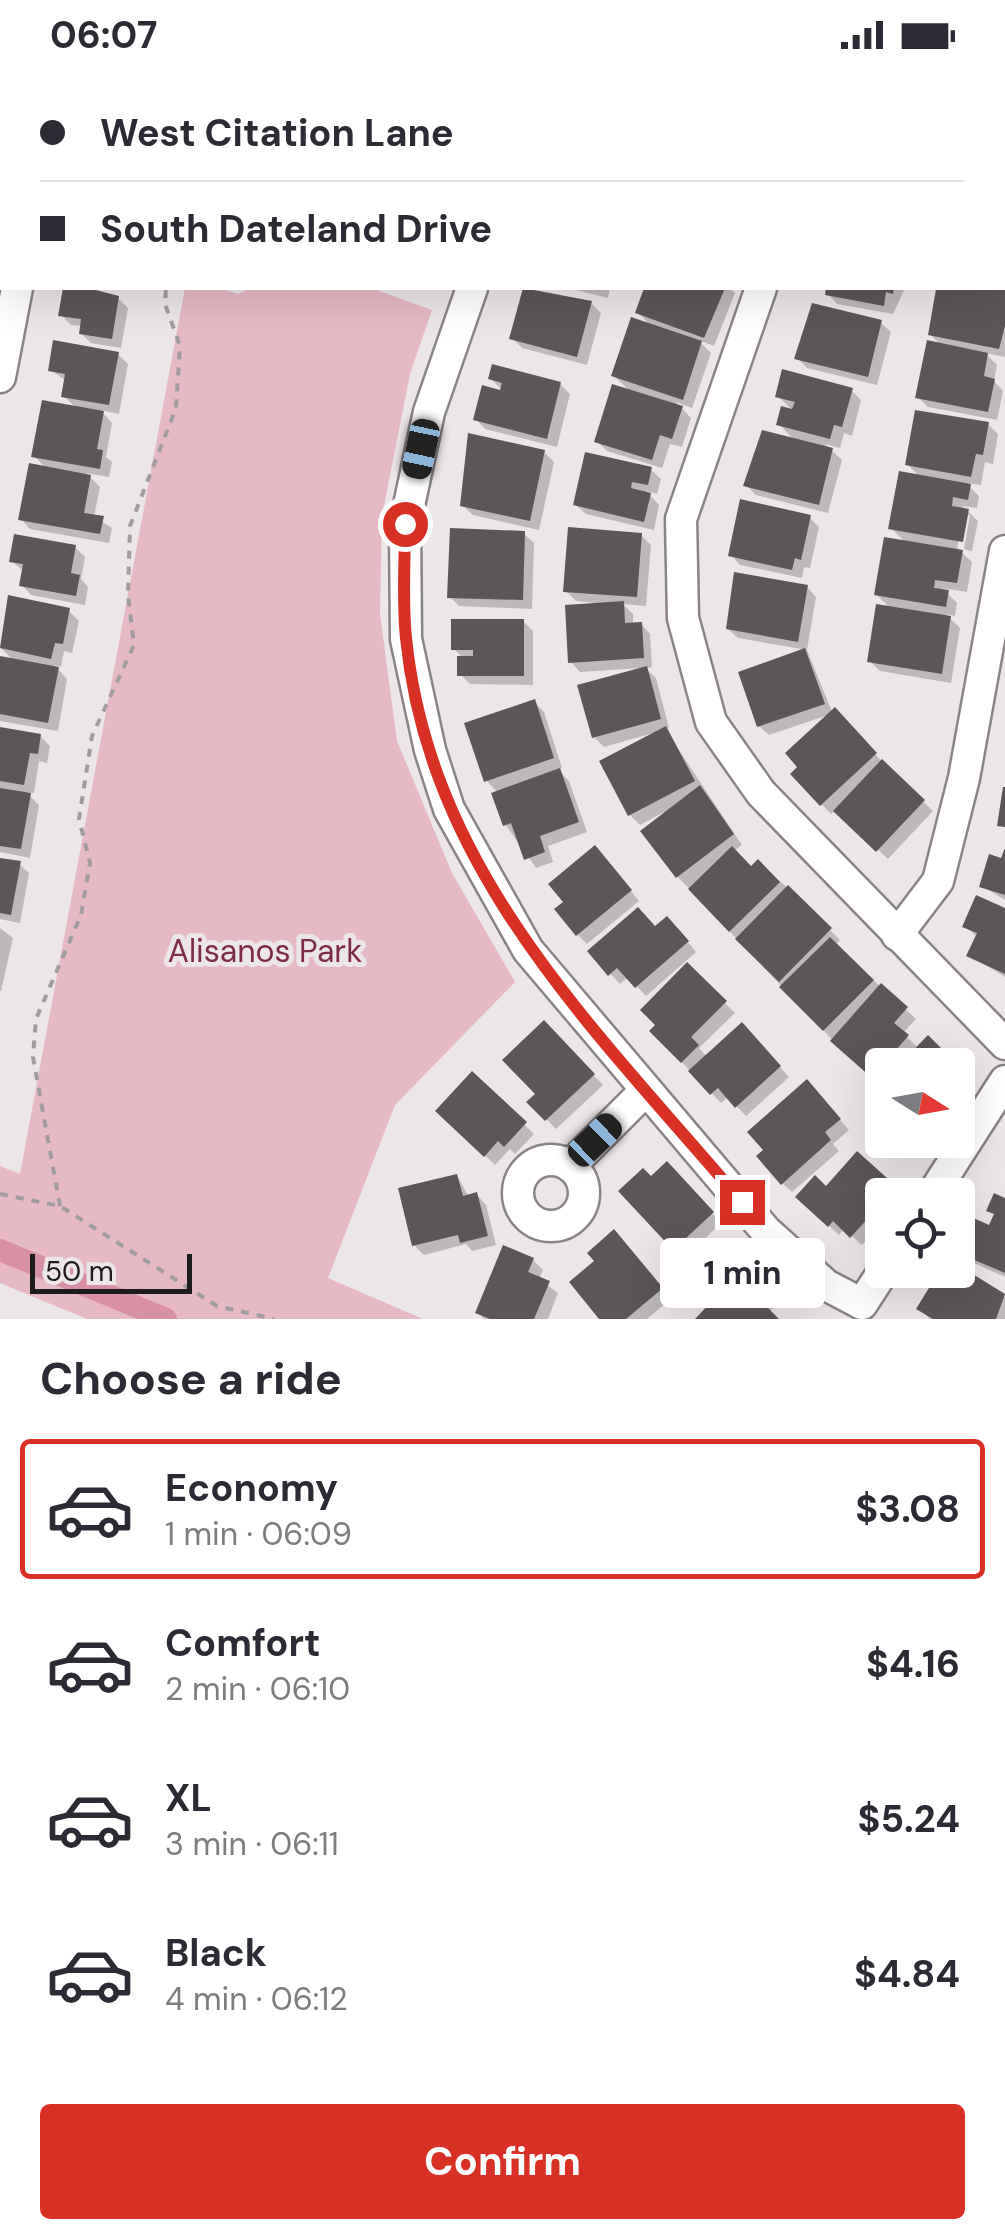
<!DOCTYPE html>
<html lang="en">
<head>
<meta charset="utf-8">
<style>
	body { margin:0; font-family:"DM Sans",sans-serif; background:#f2f2f3; color:#2b2b33; height:100vh; display:flex; flex-direction:column; font-size:38px; white-space:nowrap }
	* { box-sizing:border-box; margin:0 }
	p { font-size:32px; color:#7c7c81 }
	.icon { flex:none; width:55px; height:55px; fill:none; stroke:currentColor; stroke-width:2; stroke-linecap:round; stroke-linejoin:round }
	.map { position:relative; height:1249px; overflow:hidden }
	.side { display:flex; flex-direction:column; background:#fff; flex:1 }
	.side>* { flex:none }
	.hud { position:absolute; left:0px; top:0px; width:1005px; height:220px; box-shadow:0 10px 40px #0002; display:grid; align-content:center; height:220px; padding:0 40px; background:#fff }
	.needle { width:65px; rotate:101deg }
	.fabs { position:absolute; left:865px; top:978px; display:grid; gap:20px }
	.fabs a { display:grid; place-items:center; width:110px; height:110px; border-radius:10px; background:#fff; box-shadow:0 10px 40px #0002; font-size:50px }
	.scale { position:absolute; left:30px; bottom:25px; width:162px; box-sizing:border-box; padding-left:10px; border:5px solid #1e1b1c; border-top:0; font-size:28px; line-height:35px; white-space:nowrap; color:#1e1b1c; -webkit-text-stroke:8px #ede6e8; paint-order:stroke }
	.end { position:absolute; width:45px; height:45px; margin:-22px; border:12px solid #d93025; background:#fff; box-shadow:0 0 0 5px #fff }
	.from { border-radius:50% }
	.bubble { position:absolute; height:70px; border-radius:10px; background:#fff; box-shadow:0 10px 40px #0002; font-size:32px; font-weight:700; line-height:70px; text-align:center }
	.car { position:absolute; width:30px; height:60px; margin:-30px -15px; border-radius:12px; box-shadow:0 0 8px 2px #0007; background:linear-gradient(#222 24%,#8ab4d8 0 40%,#222 0 76%,#8ab4d8 0 86%,#222 0) }
	.hud b { display:flex; align-items:center; gap:35px; height:95px; font-size:38px }
	.hud b+b { border-top:2px solid #e1e1e2 }
	.hud i { width:25px; height:25px; background:#2b2b33 }
	ul { padding:0; list-style:none }
	li { display:flex; align-items:center; gap:30px; height:140px; margin:0 20px 15px; padding:0 20px; border:5px solid transparent; border-radius:10px }
	li div { flex:1 }
	li b { display:block; font-size:38px }
	li em { font-style:normal; font-weight:700 }
	li.active { border-color:#d93025 }
	li>.icon { width:90px; height:90px; stroke-width:1.5 }
	h2 { padding:0 40px; font-size:45px; line-height:120px }
	.primary-button { display:flex; gap:20px; margin-top:auto; padding:20px 40px }
	.primary-button a { flex:1; height:115px; border-radius:10px; background:#d93025; color:#fff; font-size:40px; font-weight:700; line-height:115px; text-align:center }
	.status { display:flex; justify-content:space-between; align-items:center; height:70px; padding:0 50px; background:#fff; direction:ltr }
	.status svg { height:28px; fill:currentColor }
	.map>svg:first-child { display:block }
	.green { fill:#e7b9c4 }
	.shadow { fill:#0003 }
	.lines { fill:none; stroke-linecap:round; stroke-linejoin:round }
	.canal { stroke:#d891a4; stroke-width:22 }
	.building { fill:#5c5657 }
	.minor-casing { stroke:#8b8486; stroke-width:35 }
	.path { stroke:#a29c9e; stroke-width:4; stroke-dasharray:8 8; stroke-linecap:butt }
	.minor { stroke:#fff; stroke-width:30 }
	.route { stroke:#d93025; stroke-width:12 }
	.labels { text-anchor:middle; dominant-baseline:central; stroke-width:10; stroke-linejoin:round; paint-order:stroke }
	.park-label { font-size:32px; fill:#7f2b48; stroke:#ede6e8 }
</style>
</head>
<body>
<div class="status"><b>06:07</b><svg viewBox="0 0 49 12"><path d="M0 12V9h3v3zM5 12V6h3v6zM10 12V3h3v9zM15 12V0h3v12zM26 1h20v11H26zM47 4h2v5h-2z"/></svg></div>
<div class="map">
<svg width="1005" height="1249" viewBox="0 0 1005 1249">
	<rect width="100%" height="100%" fill="#ede6e8"/>
	<path class="green" d="M 185,218 L 219,218 L 238,224 L 250,218 L 371,218 L 432,240 L 410,304 L 382,446 L 380,544 L 397,671 L 452,803 L 515,912 L 395,1035 L 328,1208 L 423,1249 L 87,1249 L 0,1213 L 0,1096 L 20,1104 Z"/>
	<g class="shadow">
		<path d="M 112,0 L 177,0 L 179,2 L 115,2 Z"/>
		<path d="M 440,0 L 508,0 L 440,2 Z"/>
		<path d="M 578,0 L 641,0 L 643,2 L 578,2 Z"/>
		<path d="M 702,0 L 741,0 L 755,2 L 701,2 Z"/>
		<path d="M 864,0 L 950,0 L 864,2 Z"/>
		<path d="M 1002,11 L 1005,11 L 1005,76 L 1002,75 Z"/>
		<path d="M 0,28 L 2,28 L 2,81 L 0,80 Z"/>
		<path d="M 1002,86 L 1005,287 L 985,283 L 997,295 L 994,311 L 1003,321 L 997,350 L 928,337 L 918,327 L 942,276 L 930,264 L 947,218 L 1002,218 Z"/>
		<path d="M 0,90 L 2,93 L 0,133 Z"/>
		<path d="M 65,218 L 92,218 L 118,228 L 128,238 L 121,278 L 91,273 L 81,263 L 82,256 L 71,255 L 61,245 Z"/>
		<path d="M 525,218 L 591,233 L 601,243 L 587,295 L 522,278 L 512,268 Z"/>
		<path d="M 568,218 L 610,218 L 608,228 Z"/>
		<path d="M 646,218 L 729,218 L 735,223 L 714,276 L 698,270 L 711,283 L 692,338 L 676,332 L 691,348 L 682,377 L 670,374 L 662,398 L 607,381 L 597,371 L 631,322 L 614,306 L 652,257 L 638,242 Z"/>
		<path d="M 829,218 L 905,218 L 893,244 L 837,234 L 828,224 Z"/>
		<path d="M 881,253 L 891,262 L 877,315 L 807,298 L 797,288 Z"/>
		<path d="M 118,284 L 128,294 L 119,344 L 100,340 L 112,353 L 106,387 L 112,392 L 109,407 L 86,403 L 100,417 L 94,447 L 112,458 L 109,473 L 30,459 L 21,449 L 47,399 L 34,386 L 77,339 L 64,326 L 66,311 L 51,300 Z"/>
		<path d="M 491,309 L 560,314 L 570,324 L 557,377 L 485,359 L 476,349 L 506,324 Z"/>
		<path d="M 851,320 L 861,330 L 852,366 L 844,363 L 840,378 L 825,374 L 842,390 L 828,443 L 756,425 L 746,415 L 754,382 L 795,371 L 779,354 L 794,342 L 778,326 Z"/>
		<path d="M 988,354 L 998,364 L 993,394 L 985,392 L 981,415 L 966,413 L 979,426 L 977,438 L 962,436 L 978,451 L 972,481 L 964,479 L 970,445 L 965,445 L 957,478 L 972,492 L 967,522 L 942,518 L 957,533 L 955,546 L 946,544 L 960,558 L 951,613 L 880,601 L 870,591 L 891,539 L 876,524 L 906,473 L 891,458 L 921,408 L 908,395 Z"/>
		<path d="M 470,366 L 544,382 L 554,392 L 539,460 L 473,445 L 463,436 Z"/>
		<path d="M 651,400 L 661,409 L 657,424 L 646,421 L 659,435 L 654,460 L 586,444 L 576,435 Z"/>
		<path d="M 809,447 L 819,457 L 810,498 L 804,497 L 802,508 L 740,495 L 731,485 Z"/>
		<path d="M 524,464 L 534,473 L 532,539 L 459,536 L 450,527 Z"/>
		<path d="M 641,465 L 651,475 L 646,536 L 623,534 L 633,544 L 633,555 L 641,554 L 650,564 L 652,597 L 645,598 L 656,608 L 669,658 L 665,659 L 742,775 L 734,781 L 751,799 L 758,793 L 788,818 L 840,870 L 835,875 L 916,949 L 903,963 L 918,978 L 928,968 L 955,995 L 882,995 L 882,1016 L 843,981 L 678,807 L 644,762 L 666,741 L 640,755 L 630,745 L 603,692 L 653,663 L 604,677 L 594,667 L 640,598 L 580,602 L 571,592 L 596,533 L 576,531 L 566,521 Z"/>
		<path d="M 75,477 L 85,487 L 81,509 L 88,517 L 85,535 L 31,525 L 22,515 L 24,501 L 11,491 Z"/>
		<path d="M 807,517 L 816,527 L 807,580 L 738,568 L 728,559 Z"/>
		<path d="M 10,528 L 69,541 L 79,551 L 72,583 L 64,581 L 61,597 L 54,595 L 67,609 L 58,661 L 0,651 L 0,588 L 14,591 L 0,577 Z"/>
		<path d="M 523,551 L 533,561 L 533,615 L 470,614 L 460,604 L 463,588 L 454,579 Z"/>
		<path d="M 807,580 L 832,642 L 933,741 L 888,789 L 836,740 L 831,744 L 793,704 L 831,644 L 769,665 L 759,656 L 741,603 Z"/>
		<path d="M 534,632 L 544,642 L 562,698 L 558,700 L 569,711 L 587,762 L 548,776 L 553,792 L 536,798 L 505,754 L 498,723 L 486,710 Z"/>
		<path d="M 0,659 L 40,666 L 50,676 L 47,693 L 39,691 L 34,723 L 26,722 L 39,735 L 30,788 L 0,782 Z"/>
		<path d="M 1005,783 L 1005,830 L 982,816 Z"/>
		<path d="M 605,788 L 639,831 L 587,874 L 578,865 Z"/>
		<path d="M 0,790 L 19,794 L 29,803 L 20,853 L 0,849 Z"/>
		<path d="M 1005,841 L 1005,907 L 969,885 L 977,867 L 965,856 Z"/>
		<path d="M 0,858 L 13,868 L 1,921 L 0,921 Z"/>
		<path d="M 656,859 L 677,859 L 696,882 L 646,926 L 628,907 L 620,914 L 590,882 Z"/>
		<path d="M 687,896 L 735,943 L 699,978 L 707,987 L 751,965 L 789,1007 L 746,1046 L 728,1027 L 721,1033 L 652,961 Z"/>
		<path d="M 544,954 L 603,1015 L 556,1059 L 530,1032 L 539,1024 Z"/>
		<path d="M 473,1005 L 534,1064 L 515,1084 L 510,1079 L 495,1095 L 439,1041 Z"/>
		<path d="M 958,1019 L 966,1028 L 958,1036 Z"/>
		<path d="M 816,1023 L 849,1060 L 833,1074 L 839,1081 L 792,1122 L 782,1113 Z"/>
		<path d="M 857,1085 L 901,1125 L 882,1125 L 882,1153 L 862,1175 L 844,1159 L 839,1165 L 798,1127 L 826,1119 Z"/>
		<path d="M 667,1095 L 721,1153 L 685,1188 L 622,1121 L 651,1110 Z"/>
		<path d="M 457,1106 L 469,1127 L 477,1125 L 486,1135 L 496,1175 L 472,1181 L 466,1174 L 424,1185 L 414,1175 Z"/>
		<path d="M 1005,1131 L 1005,1207 L 967,1190 L 958,1181 L 971,1150 L 991,1158 L 996,1146 L 989,1140 Z"/>
		<path d="M 624,1172 L 671,1229 L 647,1249 L 603,1249 Z"/>
		<path d="M 533,1190 L 543,1200 L 539,1209 L 558,1223 L 548,1249 L 484,1249 L 478,1242 Z"/>
		<path d="M 958,1198 L 1005,1227 L 1005,1249 L 930,1249 L 920,1239 L 943,1200 Z"/>
		<path d="M 745,1199 L 779,1232 L 769,1242 L 776,1249 L 698,1249 Z"/>
	</g>
	<g class="lines">
		<path class="canal" d="M 0,1180 L 166,1249"/>
	</g>
	<g class="building">
		<path d="M 63,218 L 88,218 L 119,226 L 112,269 L 79,264 L 81,249 L 58,246 Z"/>
		<path d="M 523,218 L 592,231 L 577,287 L 509,269 Z"/>
		<path d="M 644,218 L 725,218 L 704,268 L 635,243 Z"/>
		<path d="M 826,218 L 894,218 L 893,224 L 886,222 L 884,236 L 825,225 Z"/>
		<path d="M 944,218 L 1005,218 L 1005,256 L 999,279 L 928,265 L 936,219 Z"/>
		<path d="M 812,233 L 882,250 L 868,307 L 794,289 Z"/>
		<path d="M 631,247 L 702,271 L 683,330 L 611,306 Z"/>
		<path d="M 53,270 L 119,282 L 109,335 L 61,327 L 65,304 L 48,301 Z"/>
		<path d="M 927,270 L 988,283 L 984,306 L 995,309 L 988,342 L 915,328 Z"/>
		<path d="M 492,294 L 561,312 L 547,369 L 473,350 L 482,315 L 500,320 L 502,313 L 488,309 Z"/>
		<path d="M 782,299 L 853,318 L 842,357 L 834,355 L 830,369 L 776,355 L 781,336 L 792,339 L 795,332 L 775,327 Z"/>
		<path d="M 612,314 L 683,336 L 672,369 L 660,365 L 652,390 L 594,372 Z"/>
		<path d="M 42,330 L 104,341 L 97,379 L 103,380 L 100,399 L 31,387 Z"/>
		<path d="M 915,340 L 989,352 L 983,385 L 976,384 L 971,407 L 905,395 Z"/>
		<path d="M 762,360 L 833,378 L 819,435 L 743,416 Z"/>
		<path d="M 468,363 L 545,380 L 530,451 L 460,436 Z"/>
		<path d="M 585,382 L 652,397 L 648,415 L 632,412 L 631,418 L 651,423 L 644,452 L 573,435 Z"/>
		<path d="M 29,393 L 91,405 L 84,443 L 104,446 L 100,464 L 18,450 Z"/>
		<path d="M 899,401 L 971,414 L 968,430 L 953,427 L 952,436 L 969,439 L 963,472 L 888,459 Z"/>
		<path d="M 740,429 L 811,445 L 801,490 L 795,488 L 792,500 L 728,486 Z"/>
		<path d="M 568,457 L 642,463 L 637,527 L 563,522 Z"/>
		<path d="M 450,458 L 525,461 L 523,530 L 447,528 Z"/>
		<path d="M 14,464 L 76,475 L 71,503 L 80,505 L 76,526 L 19,516 L 23,494 L 9,492 Z"/>
		<path d="M 884,467 L 963,480 L 957,513 L 935,510 L 934,518 L 949,520 L 946,537 L 874,525 Z"/>
		<path d="M 734,502 L 808,515 L 798,572 L 726,559 Z"/>
		<path d="M 8,525 L 70,538 L 63,574 L 55,573 L 51,589 L 0,578 Z"/>
		<path d="M 624,531 L 625,553 L 642,552 L 644,588 L 568,593 L 565,535 Z"/>
		<path d="M 876,534 L 951,546 L 942,604 L 867,592 Z"/>
		<path d="M 451,549 L 524,549 L 524,606 L 457,606 L 457,586 L 473,586 L 473,580 L 451,580 Z"/>
		<path d="M 805,578 L 825,634 L 757,657 L 738,602 Z"/>
		<path d="M 0,586 L 59,597 L 48,653 L 0,644 Z"/>
		<path d="M 647,596 L 661,649 L 592,668 L 577,615 Z"/>
		<path d="M 535,629 L 554,688 L 484,712 L 464,653 Z"/>
		<path d="M 835,637 L 877,683 L 820,736 L 790,704 L 797,697 L 785,683 Z"/>
		<path d="M 666,656 L 695,711 L 628,746 L 599,691 Z"/>
		<path d="M 0,657 L 41,664 L 38,684 L 30,683 L 24,715 L 0,711 Z"/>
		<path d="M 882,689 L 925,730 L 876,782 L 833,741 Z"/>
		<path d="M 560,698 L 579,752 L 540,766 L 545,782 L 524,790 L 511,753 L 503,756 L 491,723 Z"/>
		<path d="M 700,715 L 734,764 L 676,808 L 640,761 Z"/>
		<path d="M 1003,717 L 1005,717 L 1005,757 L 997,756 Z"/>
		<path d="M 0,718 L 31,723 L 21,779 L 0,776 Z"/>
		<path d="M 595,775 L 632,820 L 576,866 L 554,839 L 563,832 L 548,814 Z"/>
		<path d="M 732,776 L 751,796 L 758,789 L 780,812 L 729,862 L 688,819 Z"/>
		<path d="M 1005,778 L 1005,825 L 979,817 L 989,784 L 1001,788 Z"/>
		<path d="M 0,788 L 21,791 L 11,845 L 0,843 Z"/>
		<path d="M 788,815 L 832,858 L 779,912 L 735,869 Z"/>
		<path d="M 976,825 L 1005,838 L 1005,904 L 966,886 L 977,863 L 962,857 Z"/>
		<path d="M 638,837 L 655,856 L 667,846 L 689,871 L 635,918 L 617,898 L 608,906 L 587,881 Z"/>
		<path d="M 830,867 L 874,910 L 823,961 L 779,917 Z"/>
		<path d="M 687,892 L 727,931 L 691,967 L 699,975 L 681,993 L 649,961 L 655,955 L 640,940 Z"/>
		<path d="M 881,913 L 908,937 L 894,953 L 909,965 L 872,1008 L 830,971 Z"/>
		<path d="M 544,950 L 595,1004 L 545,1051 L 526,1032 L 535,1024 L 502,990 Z"/>
		<path d="M 742,952 L 781,996 L 735,1038 L 718,1018 L 710,1025 L 688,1001 Z"/>
		<path d="M 928,965 L 953,990 L 948,995 L 899,995 Z"/>
		<path d="M 472,1001 L 527,1052 L 504,1077 L 498,1071 L 484,1087 L 435,1041 Z"/>
		<path d="M 807,1009 L 841,1049 L 825,1062 L 831,1070 L 781,1115 L 756,1086 L 763,1080 L 747,1062 Z"/>
		<path d="M 857,1081 L 897,1117 L 882,1125 L 882,1133 L 850,1168 L 833,1151 L 828,1157 L 795,1127 L 815,1105 L 826,1116 Z"/>
		<path d="M 667,1091 L 714,1142 L 673,1180 L 618,1121 L 643,1098 L 651,1106 Z"/>
		<path d="M 457,1104 L 463,1126 L 477,1122 L 488,1166 L 460,1173 L 458,1165 L 412,1176 L 398,1118 Z"/>
		<path d="M 994,1123 L 1005,1128 L 1005,1203 L 958,1183 L 969,1146 L 989,1155 L 994,1144 L 986,1141 Z"/>
		<path d="M 614,1159 L 663,1218 L 626,1249 L 599,1249 L 569,1212 L 594,1191 L 587,1183 Z"/>
		<path d="M 503,1175 L 534,1188 L 528,1202 L 550,1211 L 534,1249 L 490,1249 L 475,1243 Z"/>
		<path d="M 958,1195 L 1005,1224 L 996,1249 L 933,1249 L 916,1239 L 940,1200 L 958,1200 Z"/>
		<path d="M 745,1196 L 771,1220 L 761,1231 L 779,1249 L 695,1249 Z"/>
	</g>
	<g class="lines">
		<defs>
			<g id="minor">
				<path d="M 54,2 L 54,0"/>
				<path d="M 529,2 L 530,0"/>
				<path d="M 816,2 L 816,0"/>
				<path d="M 472,218 L 429,342 L 405,454 L 406,569 L 430,680 L 449,739 L 528,880 L 766,1161 L 826,1215 L 862,1234 L 884,1200"/>
				<path d="M 761,218 L 681,449 L 683,548 L 711,652 L 761,723 L 1005,974"/>
				<path d="M 0,307 L 17,218"/>
				<path d="M 897,865 L 938,811 L 964,708 L 1005,481"/>
				<circle cx="551" cy="1123" r="33"/>
				<path d="M 570,1096 L 646,1020"/>
				<path d="M 932,1125 L 1005,1011"/>
			</g>
		</defs>
		<use href="#minor" class="minor-casing"/>
		<g class="path">
			<path d="M 227,2 L 229,0"/>
			<path d="M 0,1124 L 60,1136 L 217,1236 L 274,1249"/>
			<path d="M 60,1136 L 33,987 L 36,949 L 81,845 L 90,793 L 79,749 L 92,666 L 134,575 L 128,525 L 130,456 L 176,338 L 180,276 L 165,234 L 166,218"/>
		</g>
		<use href="#minor" class="minor"/>
	</g>
	<g class="lines">
		<path class="route" d="M 405,454 C 405,491 402,530 406,568 C 430,804 597,961 742,1132"/>
	</g>
	<g class="labels">
		<g class="park-label">
			<text x="265" y="881">Alisanos Park</text>
		</g>
	</g>
</svg>
<div class="fabs">
<a><svg class="needle" viewBox="-14 -14 28 28"><path d="M0-13l5 13h-10z" fill="#e53935"/><path d="M0 13l5-13h-10z" fill="#7c7c81"/></svg></a>
<a><svg class="icon" aria-label="locate" viewBox="0 0 24 24"><circle cx="12" cy="12" r="6"/><path d="M12 2v4M12 18v4M2 12h4M18 12h4"/></svg></a>
</div>
<div class="scale">50 m</div>
<i class="end from" style="left:405px;top:454px"></i>
<i class="end" style="left:742px;top:1132px"></i>
<div class="bubble" style="left:660px;top:1168px;width:165px">1 min</div>
<i class="car" style="left:421px;top:379px;rotate:192deg"></i>
<i class="car" style="left:595px;top:1070px;rotate:46deg"></i>
<div class="hud">
<b><i class="from"></i>West Citation Lane</b>
<b><i></i>South Dateland Drive</b>
</div>
</div>
<section class="side">
<h2>Choose a ride</h2>
<ul>
<li class="active"><svg class="icon" aria-label="car" viewBox="0 0 24 24"><path d="M5 17H2v-5l4-1 3-4h7l3 4 3 1v5h-3M9 17h6M6 11h13"/><circle cx="7" cy="17" r="2"/><circle cx="17" cy="17" r="2"/></svg><div><b>Economy</b><p>1 min · 06:09</p></div><em>$3.08</em></li>
<li><svg class="icon" aria-label="car" viewBox="0 0 24 24"><path d="M5 17H2v-5l4-1 3-4h7l3 4 3 1v5h-3M9 17h6M6 11h13"/><circle cx="7" cy="17" r="2"/><circle cx="17" cy="17" r="2"/></svg><div><b>Comfort</b><p>2 min · 06:10</p></div><em>$4.16</em></li>
<li><svg class="icon" aria-label="car" viewBox="0 0 24 24"><path d="M5 17H2v-5l4-1 3-4h7l3 4 3 1v5h-3M9 17h6M6 11h13"/><circle cx="7" cy="17" r="2"/><circle cx="17" cy="17" r="2"/></svg><div><b>XL</b><p>3 min · 06:11</p></div><em>$5.24</em></li>
<li><svg class="icon" aria-label="car" viewBox="0 0 24 24"><path d="M5 17H2v-5l4-1 3-4h7l3 4 3 1v5h-3M9 17h6M6 11h13"/><circle cx="7" cy="17" r="2"/><circle cx="17" cy="17" r="2"/></svg><div><b>Black</b><p>4 min · 06:12</p></div><em>$4.84</em></li>
</ul>
<div class="primary-button"><a>Confirm</a></div>
</section>
</body>
</html>
